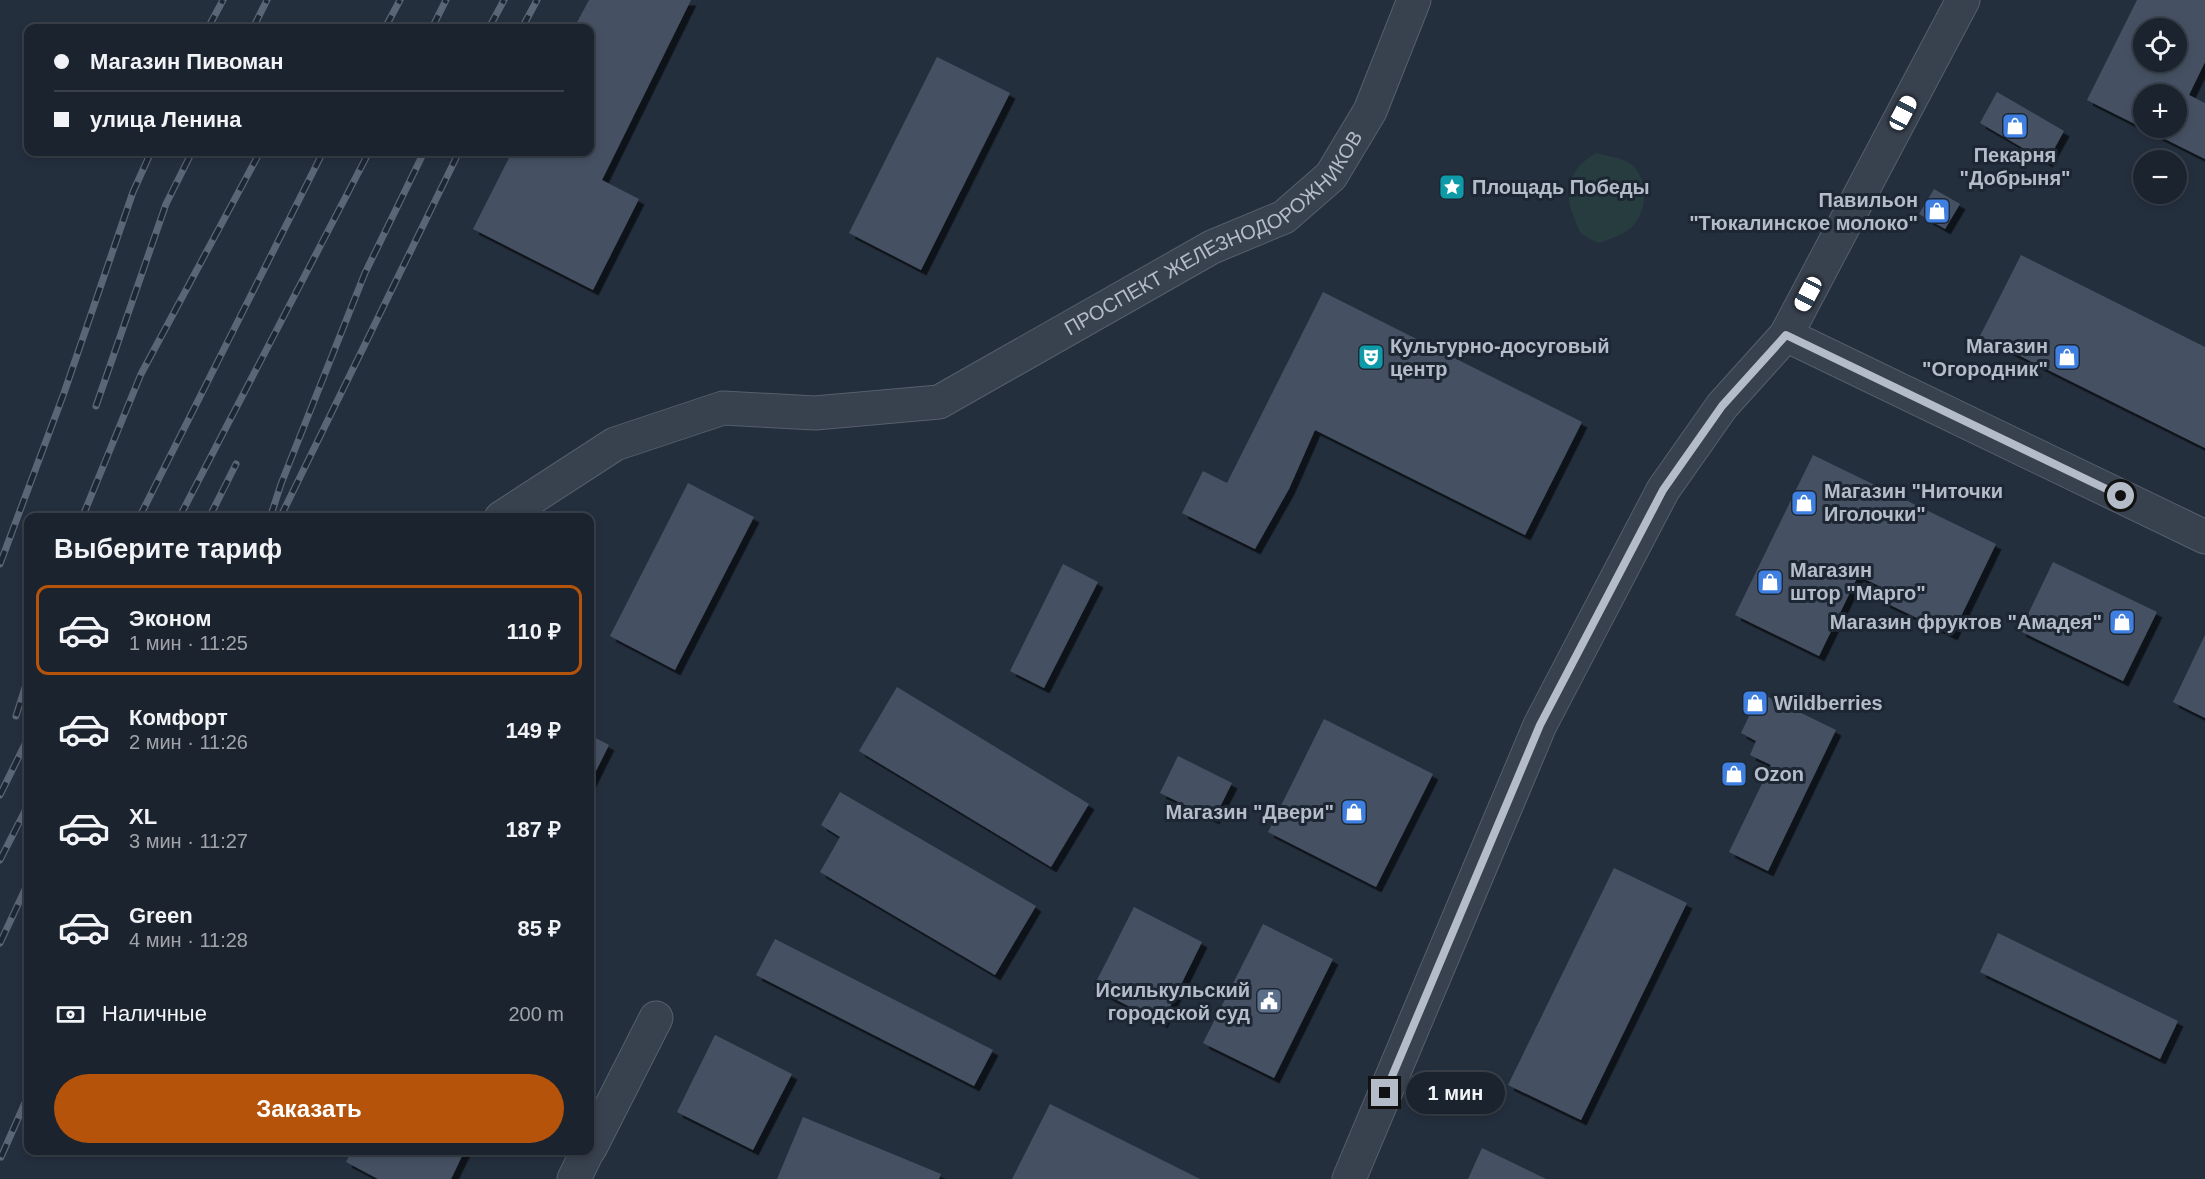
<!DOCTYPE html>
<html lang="ru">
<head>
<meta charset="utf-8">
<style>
	body { margin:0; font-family:Helvetica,sans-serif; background:#242b36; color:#f1f3f6; height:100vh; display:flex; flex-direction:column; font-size:22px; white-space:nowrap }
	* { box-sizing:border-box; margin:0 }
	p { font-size:20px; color:#a0a4aa }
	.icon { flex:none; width:33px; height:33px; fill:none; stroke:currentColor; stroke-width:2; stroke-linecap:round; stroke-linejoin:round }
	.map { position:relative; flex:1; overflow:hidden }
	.side { position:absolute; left:24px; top:513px; width:570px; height:642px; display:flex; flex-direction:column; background:#1b232e; border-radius:12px; box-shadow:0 3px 9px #0003,0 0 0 2px #39404a }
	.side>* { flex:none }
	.top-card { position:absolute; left:24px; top:24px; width:570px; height:132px; border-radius:12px; box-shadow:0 3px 9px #0003,0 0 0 2px #39404a; display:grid; align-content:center; height:132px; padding:0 30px; background:#1b232e }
	.tools { position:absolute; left:2133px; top:18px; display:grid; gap:12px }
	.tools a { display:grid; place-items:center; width:54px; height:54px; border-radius:50%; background:#1b232e; box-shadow:0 3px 9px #0003,0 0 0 2px #39404a; font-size:30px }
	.end { position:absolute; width:27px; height:27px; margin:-14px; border:8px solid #b4bcc9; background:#111; box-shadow:0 0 0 3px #111 }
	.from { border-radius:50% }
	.bubble { position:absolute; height:42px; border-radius:21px; background:#1b232e; box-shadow:0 3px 9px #0003,0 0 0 2px #39404a; font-size:20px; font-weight:800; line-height:42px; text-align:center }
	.car { position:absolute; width:18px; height:36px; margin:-18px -9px; border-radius:8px; box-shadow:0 0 4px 2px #0007; background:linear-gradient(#fff 24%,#345 0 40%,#fff 0 76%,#345 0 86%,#fff 0) }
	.top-card b { display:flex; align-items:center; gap:21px; height:57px; font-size:22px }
	.top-card b+b { border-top:2px solid #39404a }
	.top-card i { width:15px; height:15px; background:#f1f3f6 }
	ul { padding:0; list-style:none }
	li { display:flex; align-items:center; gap:18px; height:90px; margin:0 12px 9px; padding:0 18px; border:3px solid transparent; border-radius:12px }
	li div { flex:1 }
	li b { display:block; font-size:22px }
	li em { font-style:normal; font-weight:800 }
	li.current { border-color:#b45309 }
	li>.icon { width:54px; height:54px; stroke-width:1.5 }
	h2 { padding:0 30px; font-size:27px; line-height:72px }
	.pay { display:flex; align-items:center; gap:15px; height:66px; padding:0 30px; font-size:22px }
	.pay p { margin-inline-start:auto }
	.action { display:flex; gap:12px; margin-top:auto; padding:12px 30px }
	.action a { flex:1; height:69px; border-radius:36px; background:#b45309; color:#fff; font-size:24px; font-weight:800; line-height:69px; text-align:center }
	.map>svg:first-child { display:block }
	.green { fill:#263c3f }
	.building { fill:#455162; fill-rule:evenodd; filter:url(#shadow) }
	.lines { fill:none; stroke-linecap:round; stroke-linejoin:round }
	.minor-casing { stroke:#565f6c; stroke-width:35 }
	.minor { stroke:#38414e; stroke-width:33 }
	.rail-casing { stroke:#5a6575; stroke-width:7 }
	.rail { stroke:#1d2633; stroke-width:4.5; stroke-dasharray:14; stroke-linecap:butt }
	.route { stroke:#b4bcc9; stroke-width:8 }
	.labels { text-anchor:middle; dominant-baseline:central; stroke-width:6; stroke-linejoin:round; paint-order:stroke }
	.poi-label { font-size:20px; font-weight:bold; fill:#b4bcc9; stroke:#1d2633; text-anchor:start }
	.street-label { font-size:20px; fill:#b4bcc9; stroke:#1d2633 }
</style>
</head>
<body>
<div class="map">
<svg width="2205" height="1179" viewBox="0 0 2205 1179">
	<defs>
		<filter id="shadow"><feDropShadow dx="5.5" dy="5.5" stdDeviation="0" flood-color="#0009"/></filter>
	</defs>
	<rect width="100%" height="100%" fill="#242f3e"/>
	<path class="green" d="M 1596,153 C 1606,156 1624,158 1631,164 C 1649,179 1648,211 1632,227 C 1624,235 1610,239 1599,243 C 1594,241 1587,238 1582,234 C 1578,231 1576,222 1574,217 C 1562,190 1571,167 1596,153 Z"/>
	<g class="building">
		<path d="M 589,0 L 691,0 L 602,180 L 639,199 L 593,290 L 473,229 L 512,152 L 590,152 L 590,28 L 574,28 Z"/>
		<path d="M 2137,0 L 2205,0 L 2205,62 L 2189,95 L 2205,103 L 2205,159 L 2087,100 ZM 2144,28 L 2176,28 L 2176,62 L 2144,62 ZM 2144,94 L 2176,94 L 2176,128 L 2144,128 Z"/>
		<path d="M 937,57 L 1010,93 L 921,270 L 849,233 Z"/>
		<path d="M 1997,92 L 2064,131 L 2047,162 L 1980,123 Z"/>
		<path d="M 1934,189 L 1960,204 L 1945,229 L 1919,214 Z"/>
		<path d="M 2021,255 L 2205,347 L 2205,448 L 1980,336 Z"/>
		<path d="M 1323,292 L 1582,422 L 1525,535 L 1315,430 L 1289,489 L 1255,549 L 1182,513 L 1203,471 L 1227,483 Z"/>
		<path d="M 1813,455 L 1996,544 L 1952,635 L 1884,602 L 1890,591 L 1858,576 L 1819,656 L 1735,615 Z"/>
		<path d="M 688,483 L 754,517 L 675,670 L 610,636 Z"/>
		<path d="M 2053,562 L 2157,612 L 2123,681 L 2020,631 Z"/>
		<path d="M 1063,564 L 1098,582 L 1044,688 L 1010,671 Z"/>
		<path d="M 2205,635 L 2205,718 L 2173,702 Z"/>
		<path d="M 897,687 L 1089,804 L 1051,867 L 859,751 Z"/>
		<path d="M 1760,693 L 1836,730 L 1768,871 L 1729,852 L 1771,765 L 1750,755 L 1756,741 L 1741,733 Z"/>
		<path d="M 1324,719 L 1433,774 L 1376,887 L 1268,832 Z"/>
		<path d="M 590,735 L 609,745 L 590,783 Z"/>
		<path d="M 1178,756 L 1232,783 L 1214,819 L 1160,793 Z"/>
		<path d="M 840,792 L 1036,906 L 995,975 L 820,872 L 840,837 L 821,825 Z"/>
		<path d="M 1614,868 L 1687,903 L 1581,1120 L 1508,1085 Z"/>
		<path d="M 1134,907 L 1202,942 L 1162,1023 L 1093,988 Z"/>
		<path d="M 1263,924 L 1333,959 L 1274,1078 L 1203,1043 Z"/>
		<path d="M 1998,933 L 2178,1021 L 2160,1059 L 1980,972 Z"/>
		<path d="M 775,939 L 993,1050 L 974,1086 L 756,975 Z"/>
		<path d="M 715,1035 L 792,1074 L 753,1150 L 677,1112 Z"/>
		<path d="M 1050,1104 L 1200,1179 L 1012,1179 Z"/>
		<path d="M 803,1117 L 941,1174 L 939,1179 L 777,1179 Z"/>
		<path d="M 1482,1148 L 1546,1179 L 1468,1179 Z"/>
		<path d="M 352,1150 L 465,1150 L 451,1179 L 378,1179 L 346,1162 Z"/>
	</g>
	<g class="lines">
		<defs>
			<g id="minor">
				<path d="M 1786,335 L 2205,537"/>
				<path id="s1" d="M 501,518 L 615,444 L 723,408 L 815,413 L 939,402 L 1212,247 L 1284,217 L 1331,176 L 1370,111 L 1414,0"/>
				<path d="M 590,1148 L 656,1018"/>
				<path d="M 574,1179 L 588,1150"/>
				<path d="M 1349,1179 L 1540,725 L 1663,490 L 1722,406 L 1786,335 L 1963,0"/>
			</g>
		</defs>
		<use href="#minor" class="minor-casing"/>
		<use href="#minor" class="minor"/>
		<defs>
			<g id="rail">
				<path d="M 208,28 L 223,0"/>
				<path d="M 253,28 L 267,0"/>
				<path d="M 385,28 L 400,0"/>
				<path d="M 432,28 L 446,0"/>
				<path d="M 489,28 L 504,0"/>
				<path d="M 522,28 L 537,0"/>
				<path d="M 96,406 L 166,204 L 192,152"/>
				<path d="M 82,518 L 141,374 L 260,152"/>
				<path d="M 139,518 L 323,152"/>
				<path d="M 179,518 L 369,152"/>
				<path d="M 209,518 L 236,464"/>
				<path d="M 270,518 L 281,484 L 365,273 L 424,152"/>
				<path d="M 280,518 L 459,152"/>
				<path d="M 0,564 L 64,393 L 133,192 L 151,152"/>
				<path d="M 16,716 L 28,678"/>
				<path d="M 0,795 L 28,738"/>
				<path d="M 0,860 L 28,805"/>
				<path d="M 0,943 L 28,883"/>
				<path d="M 1,1157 L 28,1096"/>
			</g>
		</defs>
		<use href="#rail" class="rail-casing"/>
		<use href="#rail" class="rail"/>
	</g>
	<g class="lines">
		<path class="route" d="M 1385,1093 L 1540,725 L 1663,490 L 1722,406 L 1786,335 L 2121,496"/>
	</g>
	<defs>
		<symbol id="shop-square" viewBox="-11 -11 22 22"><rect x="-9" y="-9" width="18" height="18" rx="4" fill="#3f7fe0" stroke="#1d2633"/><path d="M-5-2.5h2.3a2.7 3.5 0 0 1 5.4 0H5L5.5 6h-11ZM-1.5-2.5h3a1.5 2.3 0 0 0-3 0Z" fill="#fff"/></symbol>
		<symbol id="sight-square" viewBox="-11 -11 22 22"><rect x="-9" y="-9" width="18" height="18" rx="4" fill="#0f9aa8" stroke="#1d2633"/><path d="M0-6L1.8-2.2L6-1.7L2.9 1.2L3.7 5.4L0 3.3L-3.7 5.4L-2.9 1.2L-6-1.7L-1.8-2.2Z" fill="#fff"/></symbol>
		<symbol id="theatre-square" viewBox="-11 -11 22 22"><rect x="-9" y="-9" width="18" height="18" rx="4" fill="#0f9aa8" stroke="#1d2633"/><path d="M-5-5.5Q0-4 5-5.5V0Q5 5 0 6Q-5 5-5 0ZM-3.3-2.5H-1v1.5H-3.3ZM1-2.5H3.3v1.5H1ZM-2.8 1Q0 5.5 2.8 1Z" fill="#fff"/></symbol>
		<symbol id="civic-square" viewBox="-11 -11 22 22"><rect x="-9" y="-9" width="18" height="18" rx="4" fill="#5c6f8a" stroke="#1d2633"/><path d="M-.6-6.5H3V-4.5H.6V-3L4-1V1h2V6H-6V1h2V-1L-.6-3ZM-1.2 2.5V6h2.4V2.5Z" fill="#fff"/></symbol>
	</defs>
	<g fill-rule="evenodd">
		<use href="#shop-square" x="2000" y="111" width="30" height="30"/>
		<use href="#sight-square" x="1437" y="172" width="30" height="30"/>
		<use href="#shop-square" x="1922" y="196" width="30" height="30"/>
		<use href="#theatre-square" x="1356" y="342" width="30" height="30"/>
		<use href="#shop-square" x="2052" y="342" width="30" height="30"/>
		<use href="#shop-square" x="1789" y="488" width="30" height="30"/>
		<use href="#shop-square" x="1755" y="567" width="30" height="30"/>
		<use href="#shop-square" x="2107" y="607" width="30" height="30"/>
		<use href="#shop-square" x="1740" y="688" width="30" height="30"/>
		<use href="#shop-square" x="1719" y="759" width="30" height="30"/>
		<use href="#shop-square" x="1339" y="797" width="30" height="30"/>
		<use href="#civic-square" x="1254" y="986" width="30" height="30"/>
	</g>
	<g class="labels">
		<g class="poi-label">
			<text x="2015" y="155" text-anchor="middle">Пекарня<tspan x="2015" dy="23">"Добрыня"</tspan></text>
			<text x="1472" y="187">Площадь Победы</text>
			<text x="1918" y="200" text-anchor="end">Павильон<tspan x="1918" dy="23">"Тюкалинское молоко"</tspan></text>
			<text x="1390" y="346">Культурно-досуговый<tspan x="1390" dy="23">центр</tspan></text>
			<text x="2048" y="346" text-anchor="end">Магазин<tspan x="2048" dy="23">"Огородник"</tspan></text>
			<text x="1824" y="491">Магазин "Ниточки<tspan x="1824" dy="23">Иголочки"</tspan></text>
			<text x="1790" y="570">Магазин<tspan x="1790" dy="23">штор "Марго"</tspan></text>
			<text x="2102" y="622" text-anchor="end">Магазин фруктов "Амадея"</text>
			<text x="1774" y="703">Wildberries</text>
			<text x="1754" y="774">Ozon</text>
			<text x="1334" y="812" text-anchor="end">Магазин "Двери"</text>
			<text x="1250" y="990" text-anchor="end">Исилькульский<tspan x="1250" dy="23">городской суд</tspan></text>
		</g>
		<g class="street-label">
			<text stroke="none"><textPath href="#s1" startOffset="792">ПРОСПЕКТ ЖЕЛЕЗНОДОРОЖНИКОВ</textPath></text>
		</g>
	</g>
</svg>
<div class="tools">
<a><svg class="icon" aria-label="locate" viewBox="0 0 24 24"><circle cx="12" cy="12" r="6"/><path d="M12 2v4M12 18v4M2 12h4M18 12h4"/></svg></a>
<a>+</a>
<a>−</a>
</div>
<i class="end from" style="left:2121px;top:496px"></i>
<i class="end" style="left:1385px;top:1093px"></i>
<div class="bubble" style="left:1406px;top:1072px;width:99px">1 мин</div>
<i class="car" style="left:1903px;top:113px;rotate:28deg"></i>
<i class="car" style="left:1808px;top:294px;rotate:208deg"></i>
<div class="top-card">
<b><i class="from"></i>Магазин Пивоман</b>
<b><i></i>улица Ленина</b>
</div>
<section class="side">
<h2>Выберите тариф</h2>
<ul>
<li class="current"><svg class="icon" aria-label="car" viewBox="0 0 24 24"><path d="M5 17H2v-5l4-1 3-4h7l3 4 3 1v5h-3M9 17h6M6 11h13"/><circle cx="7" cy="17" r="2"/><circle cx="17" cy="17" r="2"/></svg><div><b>Эконом</b><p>1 мин · 11:25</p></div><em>110 ₽</em></li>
<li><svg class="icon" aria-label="car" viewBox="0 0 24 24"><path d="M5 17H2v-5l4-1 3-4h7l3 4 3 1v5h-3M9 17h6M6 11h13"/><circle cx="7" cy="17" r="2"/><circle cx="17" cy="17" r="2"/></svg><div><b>Комфорт</b><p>2 мин · 11:26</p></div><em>149 ₽</em></li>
<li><svg class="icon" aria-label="car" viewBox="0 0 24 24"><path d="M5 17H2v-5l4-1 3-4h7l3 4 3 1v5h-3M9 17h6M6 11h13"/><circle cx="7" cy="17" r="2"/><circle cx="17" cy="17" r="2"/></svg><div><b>XL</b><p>3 мин · 11:27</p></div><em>187 ₽</em></li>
<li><svg class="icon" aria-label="car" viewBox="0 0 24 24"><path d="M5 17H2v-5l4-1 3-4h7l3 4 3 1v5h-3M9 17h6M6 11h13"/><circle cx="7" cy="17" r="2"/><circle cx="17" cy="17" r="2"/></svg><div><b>Green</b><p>4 мин · 11:28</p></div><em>85 ₽</em></li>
</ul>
<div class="pay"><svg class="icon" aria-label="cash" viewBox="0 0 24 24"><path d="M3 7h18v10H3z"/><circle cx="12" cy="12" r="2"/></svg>Наличные<p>200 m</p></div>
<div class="action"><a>Заказать</a></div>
</section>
</div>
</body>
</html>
